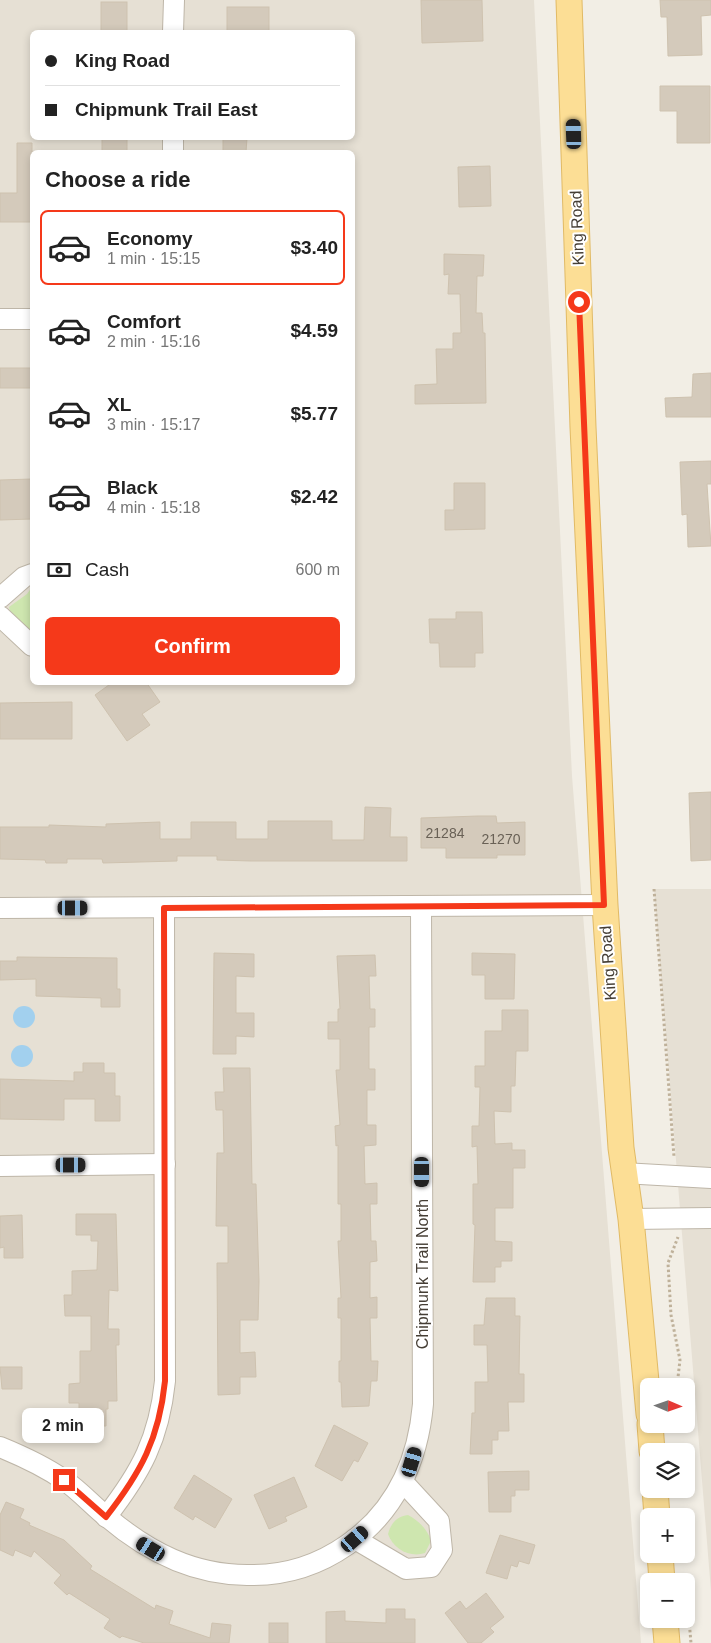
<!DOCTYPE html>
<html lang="en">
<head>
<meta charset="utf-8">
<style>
	body { margin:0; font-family:Arial,sans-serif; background:#f2f2f2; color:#222; height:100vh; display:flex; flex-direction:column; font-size:19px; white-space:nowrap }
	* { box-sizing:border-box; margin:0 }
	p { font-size:16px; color:#767676 }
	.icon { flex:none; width:28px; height:28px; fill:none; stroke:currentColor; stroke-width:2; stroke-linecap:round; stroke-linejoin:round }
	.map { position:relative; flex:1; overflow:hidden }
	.side { position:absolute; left:30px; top:150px; width:325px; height:535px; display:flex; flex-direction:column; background:#fff; border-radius:8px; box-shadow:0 2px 8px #0003 }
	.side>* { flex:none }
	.guide { position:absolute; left:30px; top:30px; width:325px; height:110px; border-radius:8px; box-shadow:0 2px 8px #0003; display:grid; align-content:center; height:110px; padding:0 15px; background:#fff }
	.needle { width:32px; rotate:92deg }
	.controls { position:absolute; left:640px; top:1378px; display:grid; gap:10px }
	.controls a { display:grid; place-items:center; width:55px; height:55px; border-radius:8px; background:#fff; box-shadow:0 2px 8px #0003; font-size:25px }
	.end { position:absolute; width:22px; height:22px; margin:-11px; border:6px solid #f5391a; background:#fff; box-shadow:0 0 0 2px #fff }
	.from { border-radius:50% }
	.bubble { position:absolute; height:35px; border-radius:8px; background:#fff; box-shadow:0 2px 8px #0003; font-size:16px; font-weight:800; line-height:35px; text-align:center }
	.car { position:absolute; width:15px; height:30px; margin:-15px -8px; border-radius:6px; box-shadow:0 0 4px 1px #0007; background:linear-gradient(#222 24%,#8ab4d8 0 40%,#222 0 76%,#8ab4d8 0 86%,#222 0) }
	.guide b { display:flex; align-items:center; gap:18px; height:48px; font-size:19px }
	.guide b+b { border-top:1px solid #e0e0e0 }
	.guide i { width:12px; height:12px; background:#222 }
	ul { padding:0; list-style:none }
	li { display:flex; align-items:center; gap:15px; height:75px; margin:0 10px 8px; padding:0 5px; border:2px solid transparent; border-radius:8px }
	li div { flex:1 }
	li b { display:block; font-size:19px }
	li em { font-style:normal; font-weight:800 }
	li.active { border-color:#f5391a }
	li>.icon { width:45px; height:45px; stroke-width:1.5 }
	h2 { padding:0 15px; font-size:22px; line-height:60px }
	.pay { display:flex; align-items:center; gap:12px; height:55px; padding:0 15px; font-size:19px }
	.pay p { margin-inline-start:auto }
	.action { display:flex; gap:10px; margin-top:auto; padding:10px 15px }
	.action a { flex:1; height:58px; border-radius:8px; background:#f5391a; color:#fff; font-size:20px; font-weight:800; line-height:58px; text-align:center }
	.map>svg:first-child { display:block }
	.residential { fill:#e6e0d4; fill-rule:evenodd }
	.green { fill:#cee6af }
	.water { fill:#a2d0ee }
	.building { fill:#d4cabb; stroke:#cec2af }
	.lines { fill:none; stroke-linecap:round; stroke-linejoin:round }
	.minor-casing { stroke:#beb6a8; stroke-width:22 }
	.major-casing { stroke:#e1ba65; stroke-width:27 }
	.path { stroke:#bfb19a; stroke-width:3; stroke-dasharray:2.5 2.5; stroke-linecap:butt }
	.minor { stroke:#fff; stroke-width:20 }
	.major { stroke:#fcde95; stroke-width:25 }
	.route { stroke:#f5391a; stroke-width:6 }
	.labels { text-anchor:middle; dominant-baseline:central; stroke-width:4; stroke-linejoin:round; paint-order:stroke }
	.number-label { font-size:14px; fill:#696156 }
	.street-label { font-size:16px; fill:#453e35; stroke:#fff }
</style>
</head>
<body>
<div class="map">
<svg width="711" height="1643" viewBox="0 0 711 1643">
	<rect width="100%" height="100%" fill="#f2eee5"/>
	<g class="residential">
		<path d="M 0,0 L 534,0 L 572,776 L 641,1643 L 0,1643 ZM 32,32 L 352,32 L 352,138 L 32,138 ZM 32,152 L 352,152 L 352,682 L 32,682 Z"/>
		<path d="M 654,889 L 711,889 L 711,1591 Z"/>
	</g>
	<g class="green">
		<path d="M 32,587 L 32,633 L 10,611 L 9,607 L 27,594 Z"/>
		<path d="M 408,1515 C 419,1521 428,1530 431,1541 L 425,1553 C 410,1558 393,1549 388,1534 C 391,1523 397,1516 408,1515 Z"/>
	</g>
	<g class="water">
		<circle cx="24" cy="1017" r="11"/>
		<circle cx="22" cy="1056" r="11"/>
	</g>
	<g class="building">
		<path d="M 421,0 L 482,0 L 483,41 L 422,43 Z"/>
		<path d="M 660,0 L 711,0 L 711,15 L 701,16 L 702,55 L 668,56 L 667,17 L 661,17 Z"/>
		<rect x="101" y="2" width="26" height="30"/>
		<rect x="227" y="7" width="42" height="25"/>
		<path d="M 660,86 L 710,86 L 710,143 L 677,143 L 677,111 L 660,111 Z"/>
		<rect x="102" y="138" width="25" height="14"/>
		<path d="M 223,138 L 247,138 L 246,152 L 223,152 Z"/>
		<path d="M 17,143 L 32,143 L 32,222 L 0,222 L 0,193 L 17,193 Z"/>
		<path d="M 490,166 L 491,206 L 459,207 L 458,167 Z"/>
		<path d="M 444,254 L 484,255 L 483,276 L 477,276 L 476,313 L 482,313 L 483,333 L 485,333 L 486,403 L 415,404 L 415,385 L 437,384 L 436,349 L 453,349 L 453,333 L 461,333 L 460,294 L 448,294 L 449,274 L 444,275 Z"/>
		<rect x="0" y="368" width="32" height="20"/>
		<path d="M 711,373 L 711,417 L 666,417 L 665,398 L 692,397 L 693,374 Z"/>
		<path d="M 711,461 L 711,484 L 707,484 L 711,546 L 688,547 L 687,514 L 682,515 L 680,462 Z"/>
		<path d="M 32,479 L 32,519 L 0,520 L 0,480 Z"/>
		<path d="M 454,483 L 485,483 L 485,529 L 445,530 L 445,510 L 454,510 Z"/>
		<path d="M 456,612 L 482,612 L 483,653 L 475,653 L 475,667 L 440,667 L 439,643 L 430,643 L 429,619 L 456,619 Z"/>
		<path d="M 113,682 L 146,682 L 160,702 L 142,714 L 150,725 L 127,741 L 95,695 Z"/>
		<path d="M 72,702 L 72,739 L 0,739 L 0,703 Z"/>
		<path d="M 711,792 L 711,860 L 691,861 L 689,793 Z"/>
		<path d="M 365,807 L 391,808 L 390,837 L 407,837 L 407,861 L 251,861 L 217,860 L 217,856 L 177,856 L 177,861 L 103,863 L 102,859 L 67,859 L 67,863 L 46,863 L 45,860 L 0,859 L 0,827 L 49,827 L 49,825 L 106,827 L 106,824 L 160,822 L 160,839 L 191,839 L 191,822 L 236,822 L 236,839 L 268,839 L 268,821 L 332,821 L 332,840 L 364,840 Z"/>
		<path d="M 478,816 L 496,816 L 497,823 L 525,822 L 525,855 L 497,855 L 497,858 L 446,858 L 446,848 L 421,848 L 421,818 Z"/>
		<path d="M 214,953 L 254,954 L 254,977 L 236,976 L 236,1013 L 254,1013 L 254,1037 L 236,1036 L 236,1054 L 213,1054 Z"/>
		<path d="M 472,953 L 515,954 L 514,999 L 485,999 L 485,975 L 472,975 Z"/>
		<path d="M 375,955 L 376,976 L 369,976 L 370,1009 L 375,1009 L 375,1027 L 369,1027 L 369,1069 L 375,1069 L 375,1090 L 367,1090 L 367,1125 L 376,1125 L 376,1145 L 364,1146 L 365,1184 L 377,1183 L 377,1204 L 370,1204 L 371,1241 L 376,1241 L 377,1261 L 370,1262 L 370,1298 L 377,1297 L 377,1318 L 370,1318 L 371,1361 L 378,1361 L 377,1381 L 371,1381 L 369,1406 L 342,1407 L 341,1382 L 339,1382 L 339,1361 L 341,1361 L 341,1318 L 338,1318 L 338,1298 L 341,1298 L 338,1241 L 341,1241 L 341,1204 L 338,1204 L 338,1145 L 336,1146 L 335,1126 L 340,1125 L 336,1070 L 340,1070 L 340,1039 L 328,1039 L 328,1022 L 338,1022 L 338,1009 L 340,1009 L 337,956 Z"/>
		<path d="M 17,957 L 117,958 L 117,989 L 120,989 L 120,1007 L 101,1007 L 101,998 L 36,996 L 36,979 L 0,980 L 0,961 L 17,961 Z"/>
		<path d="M 502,1010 L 528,1010 L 528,1051 L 516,1051 L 515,1086 L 511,1086 L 511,1112 L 494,1111 L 495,1144 L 512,1143 L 512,1150 L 525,1150 L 525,1168 L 513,1168 L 513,1208 L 495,1208 L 495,1241 L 512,1242 L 512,1261 L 501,1261 L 501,1267 L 495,1267 L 495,1282 L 473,1282 L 475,1225 L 473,1224 L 473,1184 L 478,1184 L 477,1146 L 472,1147 L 472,1126 L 479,1126 L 480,1087 L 475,1087 L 475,1066 L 485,1066 L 485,1031 L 502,1031 Z"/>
		<path d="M 83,1063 L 104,1063 L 104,1073 L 115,1073 L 115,1096 L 120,1096 L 120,1121 L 95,1121 L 95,1099 L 64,1099 L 64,1120 L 0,1119 L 0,1079 L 74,1081 L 74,1072 L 83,1072 Z"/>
		<path d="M 223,1068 L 250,1068 L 252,1184 L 256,1184 L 259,1281 L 258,1320 L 240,1320 L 240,1353 L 255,1352 L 256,1377 L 240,1377 L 240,1394 L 218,1395 L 217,1263 L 228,1263 L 228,1226 L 216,1226 L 217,1153 L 224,1153 L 223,1110 L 216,1110 L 215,1092 L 224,1092 Z"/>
		<path d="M 76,1214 L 116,1214 L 118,1291 L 109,1290 L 108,1329 L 119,1329 L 119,1345 L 116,1345 L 117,1401 L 108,1401 L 108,1409 L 106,1409 L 106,1426 L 79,1426 L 79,1403 L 69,1403 L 69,1384 L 80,1383 L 80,1351 L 91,1351 L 91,1316 L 65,1316 L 64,1295 L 72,1295 L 72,1271 L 97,1270 L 98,1241 L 91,1241 L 91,1235 L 76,1235 Z"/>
		<path d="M 22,1215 L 23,1258 L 4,1258 L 4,1247 L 0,1248 L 0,1216 Z"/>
		<path d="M 486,1298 L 515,1298 L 515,1316 L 520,1316 L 519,1374 L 524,1374 L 524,1402 L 508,1402 L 509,1431 L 498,1431 L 498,1440 L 492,1440 L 492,1454 L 470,1454 L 472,1413 L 475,1413 L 475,1382 L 488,1382 L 487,1345 L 474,1345 L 474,1325 L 484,1325 Z"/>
		<path d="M 0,1367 L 22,1367 L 22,1389 L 2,1389 Z"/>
		<path d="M 334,1425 L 368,1443 L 358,1462 L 354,1460 L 342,1481 L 315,1466 Z"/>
		<path d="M 529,1471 L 529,1490 L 515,1490 L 515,1496 L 511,1496 L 511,1512 L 489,1512 L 488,1472 Z"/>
		<path d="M 194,1475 L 232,1499 L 215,1528 L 195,1516 L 193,1520 L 174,1508 Z"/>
		<path d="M 294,1477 L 307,1507 L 285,1517 L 287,1521 L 269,1529 L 254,1495 Z"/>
		<path d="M 6,1502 L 24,1509 L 20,1518 L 30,1523 L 29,1525 L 64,1540 L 92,1566 L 90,1569 L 155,1609 L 156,1605 L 173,1611 L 169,1624 L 210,1638 L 212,1623 L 231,1625 L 229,1643 L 144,1643 L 122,1636 L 120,1638 L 104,1628 L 110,1619 L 69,1593 L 67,1595 L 54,1583 L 61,1575 L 34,1551 L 31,1557 L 15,1550 L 13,1556 L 0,1550 L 0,1515 Z"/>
		<path d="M 500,1535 L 535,1545 L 529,1564 L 519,1561 L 517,1567 L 511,1565 L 507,1579 L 486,1573 Z"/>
		<path d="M 486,1593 L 504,1617 L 490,1628 L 494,1632 L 481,1643 L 468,1643 L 445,1613 L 460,1601 L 466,1609 Z"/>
		<path d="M 386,1609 L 405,1609 L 405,1619 L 415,1619 L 415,1643 L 326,1643 L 326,1612 L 345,1611 L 345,1621 L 386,1623 Z"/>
		<rect x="269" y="1623" width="19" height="20"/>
	</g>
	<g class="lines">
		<defs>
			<g id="minor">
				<path d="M 173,32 L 174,0"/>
				<path d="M 173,152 L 173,138"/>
				<path d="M 0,319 L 32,319"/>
				<path d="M 0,598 L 24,577 L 32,574"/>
				<path d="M 0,616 L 32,646"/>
				<path d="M 0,908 L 605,905"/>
				<path d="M 0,1166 L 165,1164"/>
				<path d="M 623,1173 L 711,1178"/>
				<path d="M 631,1219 L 711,1218"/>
				<path d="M 0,1447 C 22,1456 44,1466 64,1480 C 80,1491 92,1505 107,1517 C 148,1552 193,1575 247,1575 C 283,1576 317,1566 347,1545 C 395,1512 418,1461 423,1404 L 421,907"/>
				<path d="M 106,1517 C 141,1472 159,1439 165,1381 L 164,908"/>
				<path d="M 355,1539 L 406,1569 L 431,1567 L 442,1550 L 439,1521 L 403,1482"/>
			</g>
			<g id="major">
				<path d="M 569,0 L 583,427 L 605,905 L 621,1148 L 631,1219 L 649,1414"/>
				<path d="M 650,1424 L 652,1451"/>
				<path d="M 655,1489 L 657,1516"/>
				<path d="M 660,1554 L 662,1581"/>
				<path d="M 665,1619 L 667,1643"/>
			</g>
		</defs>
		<use href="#minor" class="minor-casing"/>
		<use href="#major" class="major-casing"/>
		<g class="path">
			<path d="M 654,889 L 674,1157"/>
			<path d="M 677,1386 L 680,1360 L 671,1315 L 668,1263 L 678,1237"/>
			<path d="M 686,1585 L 691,1643"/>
		</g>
		<use href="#minor" class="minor"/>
		<use href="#major" class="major"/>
	</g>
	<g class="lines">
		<path class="route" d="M 64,1480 L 106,1517 C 141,1472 159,1439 165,1381 L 164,908 L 604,905 L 579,302"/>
	</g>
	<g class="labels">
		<g class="number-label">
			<text x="445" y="833">21284</text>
			<text x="501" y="839">21270</text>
		</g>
		<g class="street-label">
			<text transform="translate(577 228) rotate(-92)">King Road</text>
			<text transform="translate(608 963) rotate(-94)">King Road</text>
			<text transform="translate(422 1274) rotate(-90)">Chipmunk Trail North</text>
		</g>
	</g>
</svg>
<div class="controls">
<a><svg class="needle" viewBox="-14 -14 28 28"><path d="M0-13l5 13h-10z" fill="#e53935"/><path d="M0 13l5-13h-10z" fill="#767676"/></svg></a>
<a><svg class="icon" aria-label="layers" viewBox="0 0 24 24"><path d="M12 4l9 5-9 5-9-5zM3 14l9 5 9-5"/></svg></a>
<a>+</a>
<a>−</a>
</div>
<i class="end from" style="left:579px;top:302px"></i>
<i class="end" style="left:64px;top:1480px"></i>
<div class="bubble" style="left:22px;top:1408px;width:82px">2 min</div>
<i class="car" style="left:574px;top:134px;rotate:358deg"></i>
<i class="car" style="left:73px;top:908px;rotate:90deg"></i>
<i class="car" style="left:71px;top:1165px;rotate:90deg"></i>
<i class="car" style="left:422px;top:1172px;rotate:180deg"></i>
<i class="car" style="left:412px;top:1462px;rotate:17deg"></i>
<i class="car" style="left:355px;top:1539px;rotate:49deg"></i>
<i class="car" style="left:151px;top:1549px;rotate:301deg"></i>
<div class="guide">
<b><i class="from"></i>King Road</b>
<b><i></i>Chipmunk Trail East</b>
</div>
<section class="side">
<h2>Choose a ride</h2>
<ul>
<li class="active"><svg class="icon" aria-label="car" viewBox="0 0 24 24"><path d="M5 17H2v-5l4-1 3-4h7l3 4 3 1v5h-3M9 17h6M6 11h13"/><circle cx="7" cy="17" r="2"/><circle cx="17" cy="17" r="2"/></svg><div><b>Economy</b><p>1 min · 15:15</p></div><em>$3.40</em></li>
<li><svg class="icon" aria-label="car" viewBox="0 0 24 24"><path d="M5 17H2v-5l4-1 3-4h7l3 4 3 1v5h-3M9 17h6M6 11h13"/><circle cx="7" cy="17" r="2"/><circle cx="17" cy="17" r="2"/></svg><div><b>Comfort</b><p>2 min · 15:16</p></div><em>$4.59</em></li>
<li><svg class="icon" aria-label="car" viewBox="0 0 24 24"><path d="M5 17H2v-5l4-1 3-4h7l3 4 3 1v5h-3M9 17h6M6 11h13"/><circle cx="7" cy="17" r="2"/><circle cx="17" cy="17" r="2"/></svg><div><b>XL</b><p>3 min · 15:17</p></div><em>$5.77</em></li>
<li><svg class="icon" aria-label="car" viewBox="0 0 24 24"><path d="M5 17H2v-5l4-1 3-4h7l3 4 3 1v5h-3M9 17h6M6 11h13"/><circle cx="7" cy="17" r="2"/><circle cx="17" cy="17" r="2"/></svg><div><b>Black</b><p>4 min · 15:18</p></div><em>$2.42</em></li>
</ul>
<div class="pay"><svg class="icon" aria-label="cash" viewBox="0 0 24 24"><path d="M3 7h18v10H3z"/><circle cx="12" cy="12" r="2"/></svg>Cash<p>600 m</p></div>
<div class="action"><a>Confirm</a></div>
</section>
</div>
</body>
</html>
